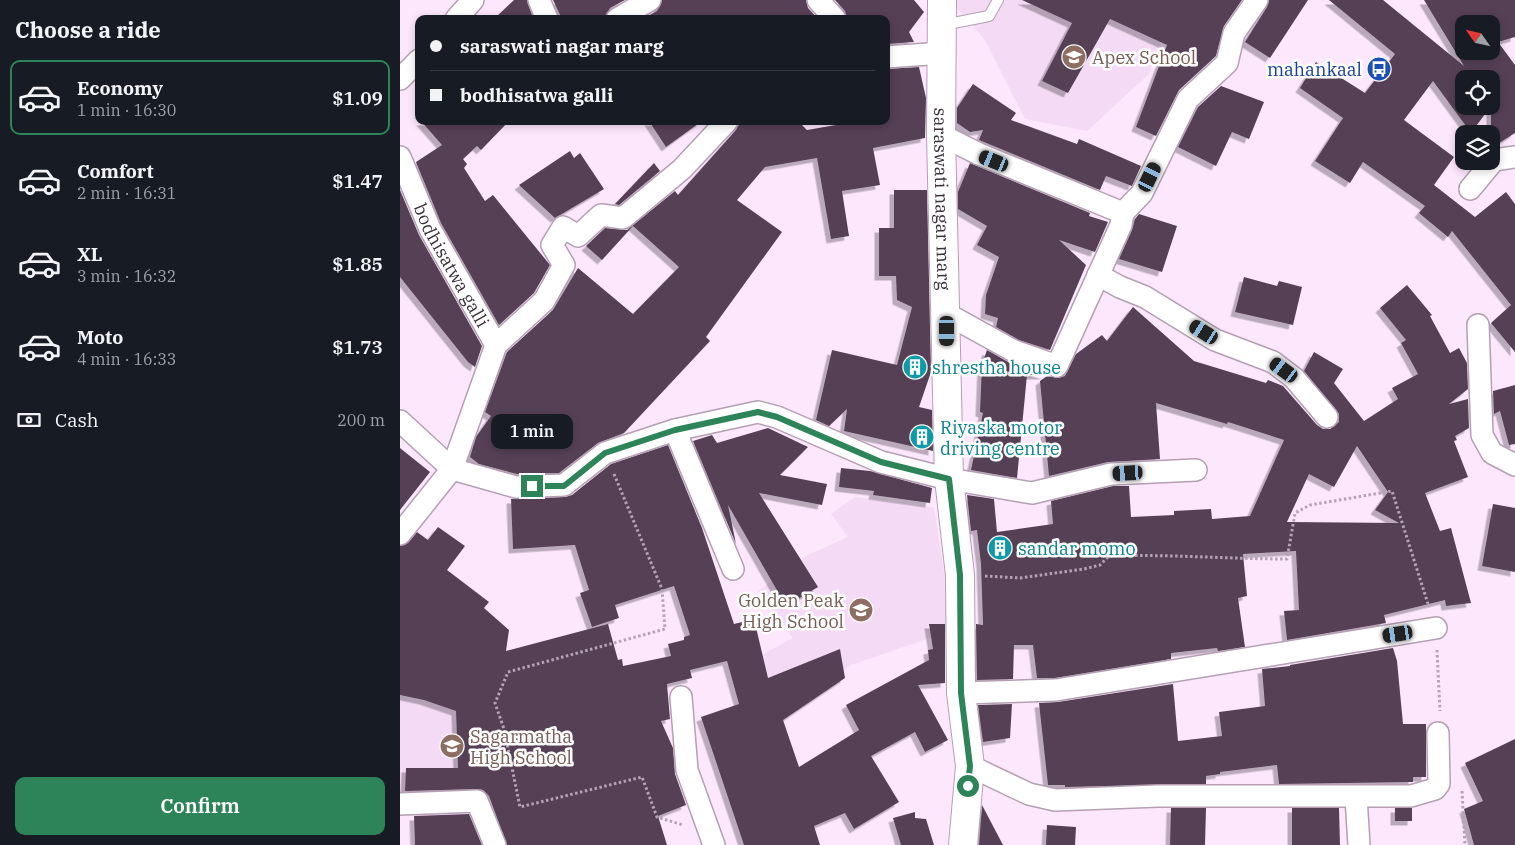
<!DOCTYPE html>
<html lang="en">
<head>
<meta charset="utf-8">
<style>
	body { margin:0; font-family:"IBM Plex Serif",serif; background:#20242c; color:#f1f3f6; height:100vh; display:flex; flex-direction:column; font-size:19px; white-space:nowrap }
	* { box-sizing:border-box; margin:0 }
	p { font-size:16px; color:#9ea1a6 }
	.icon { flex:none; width:28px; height:28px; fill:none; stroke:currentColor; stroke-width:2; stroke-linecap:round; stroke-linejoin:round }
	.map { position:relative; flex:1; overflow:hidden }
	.panel { display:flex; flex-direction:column; background:#171b24; width:400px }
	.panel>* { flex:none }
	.top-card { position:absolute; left:15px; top:15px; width:475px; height:110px; border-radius:10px; box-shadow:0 2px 8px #0003; display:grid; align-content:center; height:110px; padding:0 15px; background:#171b24 }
	.needle { width:32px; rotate:304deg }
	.controls { position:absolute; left:1055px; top:15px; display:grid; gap:10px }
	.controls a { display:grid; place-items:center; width:45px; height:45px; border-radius:10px; background:#171b24; box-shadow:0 2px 8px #0003; font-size:25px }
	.end { position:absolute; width:22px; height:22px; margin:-11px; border:6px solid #2c8458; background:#fff; box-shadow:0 0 0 2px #fff }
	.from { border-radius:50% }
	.bubble { position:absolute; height:35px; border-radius:10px; background:#171b24; box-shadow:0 2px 8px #0003; font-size:16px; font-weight:600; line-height:35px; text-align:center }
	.car { position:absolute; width:15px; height:30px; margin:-15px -8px; border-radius:6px; box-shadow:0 0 4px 1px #0007; background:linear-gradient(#222 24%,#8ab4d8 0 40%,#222 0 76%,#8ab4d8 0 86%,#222 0) }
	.top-card b { display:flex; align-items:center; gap:18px; height:48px; font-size:19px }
	.top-card b+b { border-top:1px solid #363941 }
	.top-card i { width:12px; height:12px; background:#f1f3f6 }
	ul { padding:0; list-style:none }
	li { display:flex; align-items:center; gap:15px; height:75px; margin:0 10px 8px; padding:0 5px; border:2px solid transparent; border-radius:10px }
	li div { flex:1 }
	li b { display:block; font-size:19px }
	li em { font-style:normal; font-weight:600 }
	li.active { border-color:#2c8458 }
	li>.icon { width:45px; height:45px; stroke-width:1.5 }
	h2 { padding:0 15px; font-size:22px; line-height:60px }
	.pay { display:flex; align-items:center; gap:12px; height:55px; padding:0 15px; font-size:19px }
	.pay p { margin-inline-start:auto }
	.button { display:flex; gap:10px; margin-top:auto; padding:10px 15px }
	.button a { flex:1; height:58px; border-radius:10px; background:#2c8458; color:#fff; font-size:20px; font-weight:600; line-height:58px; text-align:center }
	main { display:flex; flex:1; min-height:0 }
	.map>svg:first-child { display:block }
	.built { fill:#f5daf5 }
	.building { fill:#564156; fill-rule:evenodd; filter:url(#shadow) }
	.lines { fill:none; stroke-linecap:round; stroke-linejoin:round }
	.service-casing { stroke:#b49fb3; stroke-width:12 }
	.minor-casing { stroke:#b49fb3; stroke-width:24 }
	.secondary-casing { stroke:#b49fb3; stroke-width:30 }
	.path { stroke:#b4a3b4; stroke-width:3; stroke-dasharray:2.5 2.5; stroke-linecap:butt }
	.service { stroke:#fff; stroke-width:10 }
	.minor { stroke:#fff; stroke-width:21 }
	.secondary { stroke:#fff; stroke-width:28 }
	.route { stroke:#2c8458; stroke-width:6 }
	.labels { text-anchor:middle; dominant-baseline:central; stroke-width:5; stroke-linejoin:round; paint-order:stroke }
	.education-label { font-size:18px; fill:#785e54; stroke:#fcfcfc; text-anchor:start }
	.transit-label { font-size:18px; fill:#164399; stroke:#fcfcfc; text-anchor:end }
	.street-label { font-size:18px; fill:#3b323b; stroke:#fcfcfc }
	.culture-label { font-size:18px; fill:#0d838f; stroke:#fcfcfc; text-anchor:start }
</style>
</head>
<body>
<main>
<section class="panel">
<h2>Choose a ride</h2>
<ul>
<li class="active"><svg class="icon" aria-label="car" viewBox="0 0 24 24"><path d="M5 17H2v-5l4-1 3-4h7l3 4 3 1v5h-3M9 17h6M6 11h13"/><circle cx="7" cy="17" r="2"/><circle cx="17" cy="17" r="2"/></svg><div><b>Economy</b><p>1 min · 16:30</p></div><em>$1.09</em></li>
<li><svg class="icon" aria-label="car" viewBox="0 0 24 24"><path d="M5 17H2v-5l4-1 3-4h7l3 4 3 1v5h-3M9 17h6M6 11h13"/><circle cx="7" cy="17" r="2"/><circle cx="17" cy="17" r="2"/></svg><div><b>Comfort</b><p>2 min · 16:31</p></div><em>$1.47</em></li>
<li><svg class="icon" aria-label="car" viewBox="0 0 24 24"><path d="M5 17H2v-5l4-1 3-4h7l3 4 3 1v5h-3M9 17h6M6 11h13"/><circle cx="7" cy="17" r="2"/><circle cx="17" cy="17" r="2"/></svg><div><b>XL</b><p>3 min · 16:32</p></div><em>$1.85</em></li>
<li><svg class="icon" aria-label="car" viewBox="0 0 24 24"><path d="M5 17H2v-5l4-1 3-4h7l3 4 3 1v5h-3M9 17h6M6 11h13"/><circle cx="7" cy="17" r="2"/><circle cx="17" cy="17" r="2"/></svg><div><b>Moto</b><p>4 min · 16:33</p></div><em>$1.73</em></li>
</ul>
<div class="pay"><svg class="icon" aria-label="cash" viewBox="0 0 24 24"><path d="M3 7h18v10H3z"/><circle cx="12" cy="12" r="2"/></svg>Cash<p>200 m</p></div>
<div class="button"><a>Confirm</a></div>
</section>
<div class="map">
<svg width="1115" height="845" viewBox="0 0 1115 845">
	<defs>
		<filter id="shadow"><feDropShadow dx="-4.5" dy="4.5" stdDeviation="0" flood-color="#0004"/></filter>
	</defs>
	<rect width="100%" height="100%" fill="#fde7fd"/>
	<g class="built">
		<path d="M 557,0 L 784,0 L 765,30 L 749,74 L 687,131 L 625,119 L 585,40 L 557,8 Z"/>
		<path d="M 455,497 L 534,508 L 553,630 L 451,665 L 380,708 L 359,656 L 393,638 L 358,591 L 408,555 L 448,537 L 431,514 Z"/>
		<path d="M 0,674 L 74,696 L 66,770 L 71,801 L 0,803 Z"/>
	</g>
	<g class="building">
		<path d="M 114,0 L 127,0 L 132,15 L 129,19 L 94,19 Z"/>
		<path d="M 153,0 L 225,0 L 210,8 L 205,19 L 162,19 Z"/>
		<path d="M 262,0 L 406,0 L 408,8 L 418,19 L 242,19 L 257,11 Z"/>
		<path d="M 435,0 L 514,0 L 524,12 L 509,32 L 514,42 L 486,44 L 486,19 L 447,19 L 445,11 Z"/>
		<path d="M 622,0 L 842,0 L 824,26 L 816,56 L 779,90 L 756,136 L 736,127 L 767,45 L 710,19 L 668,93 L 642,81 L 672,23 Z"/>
		<path d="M 869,0 L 908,0 L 870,58 L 845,42 L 867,7 Z"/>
		<path d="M 929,0 L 983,0 L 1064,66 L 1024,0 L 1115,0 L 1115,37 L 1098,42 L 1115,65 L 1115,133 L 1091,148 L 1091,79 L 1064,79 L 1064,106 L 1091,106 L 1071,133 L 1033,81 L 1004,120 L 1054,157 L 1034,185 L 1075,217 L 1106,192 L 1115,204 L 1115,352 L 1091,323 L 1111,305 L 1052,231 L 1048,237 L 1019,213 L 1025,206 L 963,162 L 950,183 L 915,161 L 943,118 L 900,88 L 916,62 L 965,93 L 995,54 ZM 1064,24 L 1091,24 L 1091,51 L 1064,51 Z"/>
		<path d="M 519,67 L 526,98 L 525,138 L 473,148 L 480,185 L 442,191 L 449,236 L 431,239 L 417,158 L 365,167 L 337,200 L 382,232 L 306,337 L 310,341 L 224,433 L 198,443 L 159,473 L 117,474 L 79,464 L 70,457 L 76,437 L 91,416 L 85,412 L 107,352 L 153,310 L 178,268 L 233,314 L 279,267 L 233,226 L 202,260 L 186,246 L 205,228 L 227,230 L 275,191 L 278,195 L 336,130 L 341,121 L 398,121 L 407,130 L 459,121 L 486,121 L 486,69 Z"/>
		<path d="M 573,84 L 616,113 L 611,120 L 677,144 L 679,139 L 741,166 L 732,186 L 706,176 L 700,190 L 579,140 L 583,130 L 570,132 L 557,123 L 557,108 Z"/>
		<path d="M 821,86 L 864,102 L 849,139 L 832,132 L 816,166 L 778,147 L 798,107 Z"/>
		<path d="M 21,121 L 109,121 L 81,150 L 77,146 L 63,159 L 67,164 L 64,168 L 85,201 L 93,195 L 150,265 L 134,293 L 99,325 L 41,223 L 16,162 L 42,145 Z"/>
		<path d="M 249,121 L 302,121 L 266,147 Z"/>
		<path d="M 170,151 L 174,158 L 180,153 L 204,189 L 155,218 L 119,185 Z"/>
		<path d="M 254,163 L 260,171 L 219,205 L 215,204 Z"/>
		<path d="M 570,163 L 690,213 L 689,216 L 708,222 L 695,252 L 659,240 L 686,265 L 650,350 L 619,340 L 596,327 L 598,318 L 585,314 L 586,295 L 599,257 L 577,245 L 587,226 L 558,209 L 558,192 Z"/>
		<path d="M 0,190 L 19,235 L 82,346 L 75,367 L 68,362 L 0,277 Z"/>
		<path d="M 494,190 L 527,190 L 531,372 L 519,407 L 532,410 L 533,451 L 444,431 L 447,409 L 429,426 L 416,420 L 432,350 L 497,365 L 512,307 L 497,300 L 496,276 L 479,276 L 479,228 L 494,228 Z"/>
		<path d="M 739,214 L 777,226 L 762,272 L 719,259 L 732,230 L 735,219 Z"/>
		<path d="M 844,277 L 877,286 L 879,281 L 902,287 L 893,325 L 835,312 Z"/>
		<path d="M 1007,285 L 1032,315 L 1030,316 L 1050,353 L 1059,348 L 1067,363 L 1068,389 L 1049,404 L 1068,399 L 1069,428 L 1055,436 L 1057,440 L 1054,441 L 1068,477 L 1025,493 L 1040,531 L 1051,528 L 1071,603 L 1046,606 L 1045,600 L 984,615 L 986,623 L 887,640 L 884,611 L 899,610 L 896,551 L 843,554 L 847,596 L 838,598 L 845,647 L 818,651 L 817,648 L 771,653 L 771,659 L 655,678 L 637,678 L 633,645 L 614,645 L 613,679 L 577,680 L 576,624 L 583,625 L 581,564 L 577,530 L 571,531 L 567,495 L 594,499 L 597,532 L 653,524 L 651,501 L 713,486 L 729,486 L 731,517 L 774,515 L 774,511 L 811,509 L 812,519 L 850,516 L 884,440 L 828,422 L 827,424 L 756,403 L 760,459 L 708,462 L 649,476 L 640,381 L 647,376 L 658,378 L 665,376 L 676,354 L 702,335 L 707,341 L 733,307 L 794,361 L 866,383 L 868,380 L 883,386 L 917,425 L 923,429 L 930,429 L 939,422 L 939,414 L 904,371 L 914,352 L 943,369 L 934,383 L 964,421 L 998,399 L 992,388 L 1018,374 L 1001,343 L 1006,340 L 980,308 ZM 957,446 L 988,492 L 975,510 L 999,523 L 887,522 L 909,474 L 934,487 Z"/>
		<path d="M 587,350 L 610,363 L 646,375 L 627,375 L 617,478 L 571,470 L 583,413 L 580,412 L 582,364 Z"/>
		<path d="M 1115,385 L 1115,444 L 1109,445 L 1100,411 L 1094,414 L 1093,391 Z"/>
		<path d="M 368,428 L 408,447 L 380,475 L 427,484 L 422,505 L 359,493 L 418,587 L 386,606 L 328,505 L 336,544 L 293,441 L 312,435 L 317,443 Z"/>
		<path d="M 268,445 L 302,528 L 334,624 L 354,619 L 368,678 L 440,649 L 445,678 L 383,720 L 399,767 L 459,730 L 446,705 L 529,660 L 528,650 L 533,649 L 529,624 L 545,624 L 545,683 L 518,685 L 548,740 L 525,752 L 515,732 L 471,756 L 499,802 L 454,829 L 445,813 L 414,826 L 420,845 L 344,845 L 301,717 L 339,704 L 327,661 L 290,670 L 292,678 L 267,684 L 270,719 L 261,721 L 273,748 L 275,774 L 286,805 L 258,816 L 267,845 L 107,845 L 89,796 L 83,790 L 77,789 L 5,791 L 6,768 L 58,768 L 56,711 L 24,700 L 0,695 L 0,546 L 9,542 L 17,532 L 28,540 L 38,527 L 65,546 L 47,570 L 89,602 L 84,608 L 109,630 L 106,651 L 208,624 L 218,660 L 222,659 L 223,666 L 271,656 L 268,644 L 284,640 L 284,637 L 290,635 L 274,586 L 215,605 L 219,618 L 192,627 L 180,593 L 189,590 L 175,545 L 113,549 L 111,499 L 165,497 L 172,495 L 211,464 Z"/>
		<path d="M 0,448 L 30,472 L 0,510 Z"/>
		<path d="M 441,468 L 470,471 L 532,488 L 530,503 L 473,495 L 474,491 L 439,487 Z"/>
		<path d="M 1093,504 L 1115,508 L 1115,572 L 1082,566 Z"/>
		<path d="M 993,648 L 997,661 L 1003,724 L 1026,724 L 1026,777 L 1013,777 L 1013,782 L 879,784 L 877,765 L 820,772 L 820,774 L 806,776 L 806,784 L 665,787 L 665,785 L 648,785 L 639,703 L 658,702 L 773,684 L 778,741 L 822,736 L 819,712 L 865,706 L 862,669 L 890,666 L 890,665 Z"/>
		<path d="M 612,704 L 610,738 L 583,742 L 578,705 Z"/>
		<path d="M 1115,739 L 1115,845 L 1074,845 L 1064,809 L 1083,801 L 1065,763 Z"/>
		<path d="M 582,805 L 603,845 L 579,845 Z"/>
		<path d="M 771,808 L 806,808 L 805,845 L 770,845 Z"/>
		<path d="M 892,808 L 939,808 L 940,845 L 892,845 Z"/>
		<rect x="995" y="808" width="17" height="13"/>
		<path d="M 515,812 L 515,818 L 526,819 L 534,845 L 501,845 L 493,818 Z"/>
		<path d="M 69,814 L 82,845 L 15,845 L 14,816 Z"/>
		<path d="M 647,825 L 676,827 L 675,845 L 646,845 Z"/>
	</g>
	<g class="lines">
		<defs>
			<path id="service" d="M 543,25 L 589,16 L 598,0"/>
			<g id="minor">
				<path d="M 139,0 L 147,19"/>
				<path d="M 418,0 L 435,19"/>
				<path d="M 56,19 L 73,0"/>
				<path d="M 217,19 L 250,0"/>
				<path d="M 486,57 L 543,53"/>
				<path d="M 0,79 L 19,60"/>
				<path d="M 541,135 L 579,154 L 723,213"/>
				<path id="s1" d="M 0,157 L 30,229 L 96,345"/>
				<path d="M 1070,189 L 1094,160 L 1115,157"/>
				<path d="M 698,275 L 720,287 L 745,297 L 815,340 L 873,362 L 894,378 L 927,417"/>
				<path d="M 547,314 L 614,351 L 657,366 L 721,225 L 723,213 L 742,193 L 788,99 L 827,63 L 834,33 L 857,0"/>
				<path d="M 1078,325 L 1082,435 L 1092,453 L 1115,465"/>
				<path d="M 0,421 L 52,469 L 116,487 L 164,485 L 205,453 L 275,430 L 358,412 L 377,417 L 481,462 L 549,479 L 632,493 L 711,474 L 796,470"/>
				<path d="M 275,430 L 333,569"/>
				<path d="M 0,534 L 52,469 L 96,345 L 144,301 L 164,265 L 152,245 L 163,227 L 178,236 L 201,215 L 223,218 L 282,169 L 327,121"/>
				<path d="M 561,693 L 656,690 L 1036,628"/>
				<path d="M 281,697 L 287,770 L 314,845"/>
				<path d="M 570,766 L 629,794 L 655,800 L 758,796 L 1011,796 L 1035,789 L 1039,784 L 1038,733"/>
				<path d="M 956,797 L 959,845"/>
				<path d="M 0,804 L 77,801 L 95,845"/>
			</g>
			<g id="secondary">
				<path id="s2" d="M 542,0 L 541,135 L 549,479 L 560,575 L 561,693 L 570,766 L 563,845"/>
			</g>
		</defs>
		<use href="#service" class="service-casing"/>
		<use href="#minor" class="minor-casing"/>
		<use href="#secondary" class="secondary-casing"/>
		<g class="path">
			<path d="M 214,474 L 262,589 L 265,629 L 108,672 L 95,703 L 104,729 L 120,807 L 242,777 L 257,817 L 283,825"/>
			<path d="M 585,576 L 620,578 L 684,569 L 700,565 L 709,556 C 768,554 828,559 887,559 L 895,513 L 910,505 L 992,491 L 1029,607"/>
			<path d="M 1037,650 L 1040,711"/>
			<path d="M 1062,791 L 1065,845"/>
		</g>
		<use href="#service" class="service"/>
		<use href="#minor" class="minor"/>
		<use href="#secondary" class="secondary"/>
	</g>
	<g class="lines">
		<path class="route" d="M 132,486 L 164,486 L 205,453 L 275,430 L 358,412 L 377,417 L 481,462 L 549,479 L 560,575 L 561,693 L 570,766 L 568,786"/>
	</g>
	<defs>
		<symbol id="school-disc" viewBox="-11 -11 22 22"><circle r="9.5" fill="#8d6e63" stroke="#fcfcfc"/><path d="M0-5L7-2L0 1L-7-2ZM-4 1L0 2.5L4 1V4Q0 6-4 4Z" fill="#fff"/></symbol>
		<symbol id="bus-disc" viewBox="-11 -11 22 22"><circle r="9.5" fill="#1a4fb4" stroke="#fcfcfc"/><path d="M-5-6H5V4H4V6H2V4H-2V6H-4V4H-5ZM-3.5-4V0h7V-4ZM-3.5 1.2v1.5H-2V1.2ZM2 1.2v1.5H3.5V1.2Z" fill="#fff"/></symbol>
		<symbol id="building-disc" viewBox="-11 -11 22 22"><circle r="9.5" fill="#0f9aa8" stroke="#fcfcfc"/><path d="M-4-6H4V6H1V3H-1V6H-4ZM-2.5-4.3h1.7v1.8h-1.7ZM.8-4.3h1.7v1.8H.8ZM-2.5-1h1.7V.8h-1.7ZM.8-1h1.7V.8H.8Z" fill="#fff"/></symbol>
	</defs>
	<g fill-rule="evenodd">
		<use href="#school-disc" x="660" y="43" width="28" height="28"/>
		<use href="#bus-disc" x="965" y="55" width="28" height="28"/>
		<use href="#building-disc" x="501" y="353" width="28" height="28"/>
		<use href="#building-disc" x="508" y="423" width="28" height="28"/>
		<use href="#building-disc" x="586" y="534" width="28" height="28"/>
		<use href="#school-disc" x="447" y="596" width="28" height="28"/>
		<use href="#school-disc" x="38" y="732" width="28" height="28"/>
	</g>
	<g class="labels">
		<g class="education-label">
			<text x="692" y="57">Apex School</text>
			<text x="444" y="600" text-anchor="end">Golden Peak<tspan x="444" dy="21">High School</tspan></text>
			<text x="70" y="736">Sagarmatha<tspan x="70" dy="21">High School</tspan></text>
		</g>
		<g class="transit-label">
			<text x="962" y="69">mahankaal</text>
		</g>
		<g class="street-label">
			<text stroke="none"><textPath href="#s2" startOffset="199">saraswati nagar marg</textPath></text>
			<text stroke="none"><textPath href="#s1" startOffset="120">bodhisatwa galli</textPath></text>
		</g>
		<g class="culture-label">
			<text x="532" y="367">shrestha house</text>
			<text x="540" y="427">Riyaska motor<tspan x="540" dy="21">driving centre</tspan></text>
			<text x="618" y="548">sandar momo</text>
		</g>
	</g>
</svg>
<div class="controls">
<a><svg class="needle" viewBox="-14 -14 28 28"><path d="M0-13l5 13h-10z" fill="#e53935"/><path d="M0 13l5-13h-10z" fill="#9ea1a6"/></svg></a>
<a><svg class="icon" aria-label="locate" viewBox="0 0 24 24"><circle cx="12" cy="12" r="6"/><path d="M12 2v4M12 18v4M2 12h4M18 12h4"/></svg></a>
<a><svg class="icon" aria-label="layers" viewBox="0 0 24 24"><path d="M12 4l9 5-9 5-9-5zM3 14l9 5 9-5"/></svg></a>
</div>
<i class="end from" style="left:568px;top:786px"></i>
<i class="end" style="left:132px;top:486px"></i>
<div class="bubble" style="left:91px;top:414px;width:82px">1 min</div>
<i class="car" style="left:594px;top:161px;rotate:292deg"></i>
<i class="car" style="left:750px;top:177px;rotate:26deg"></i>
<i class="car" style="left:547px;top:331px;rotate:180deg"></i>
<i class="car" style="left:804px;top:332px;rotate:302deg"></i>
<i class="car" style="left:884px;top:370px;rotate:306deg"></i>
<i class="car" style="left:728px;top:473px;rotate:267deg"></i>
<i class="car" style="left:998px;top:634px;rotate:261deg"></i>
<div class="top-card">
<b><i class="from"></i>saraswati nagar marg</b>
<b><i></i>bodhisatwa galli</b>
</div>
</div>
</main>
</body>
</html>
